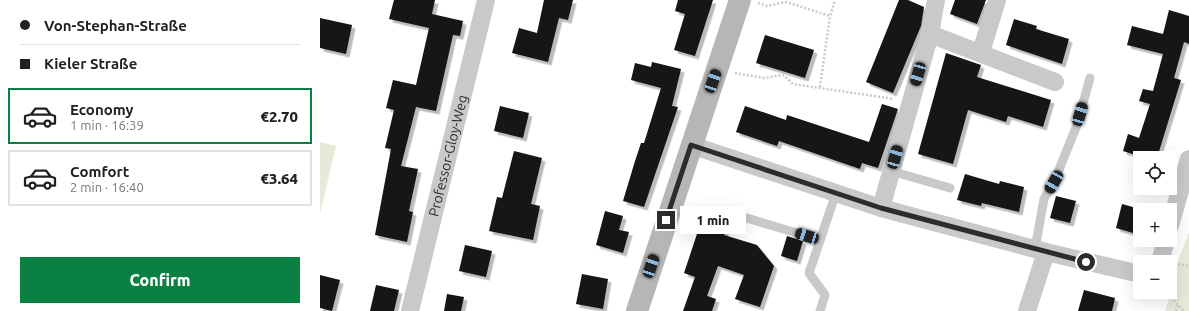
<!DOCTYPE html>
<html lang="en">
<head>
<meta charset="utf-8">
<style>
	body { margin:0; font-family:Ubuntu,sans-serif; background:#f2f2f2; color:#202124; height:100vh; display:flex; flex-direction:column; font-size:15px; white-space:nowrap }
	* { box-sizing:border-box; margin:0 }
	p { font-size:13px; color:#757577 }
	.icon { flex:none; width:22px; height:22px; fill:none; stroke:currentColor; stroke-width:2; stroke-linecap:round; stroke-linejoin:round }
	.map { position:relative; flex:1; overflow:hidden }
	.panel { display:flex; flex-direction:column; background:#fff; width:320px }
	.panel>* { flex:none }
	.banner { display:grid; align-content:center; height:88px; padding:0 20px; background:#fff }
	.tools { position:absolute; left:813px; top:151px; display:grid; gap:8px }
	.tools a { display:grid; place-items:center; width:44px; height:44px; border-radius:0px; background:#fff; box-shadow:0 4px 16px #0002; font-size:20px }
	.end { position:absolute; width:18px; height:18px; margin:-9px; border:5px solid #2c2c2c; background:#fff; box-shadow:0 0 0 2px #fff }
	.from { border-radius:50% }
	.bubble { position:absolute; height:28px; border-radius:0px; background:#fff; box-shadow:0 4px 16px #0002; font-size:13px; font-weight:800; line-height:28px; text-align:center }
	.car { position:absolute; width:12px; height:24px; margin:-12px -6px; border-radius:5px; box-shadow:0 0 3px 1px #0007; background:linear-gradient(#222 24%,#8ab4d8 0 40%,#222 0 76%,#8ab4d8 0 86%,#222 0) }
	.banner b { display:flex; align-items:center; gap:14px; height:38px; font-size:15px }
	.banner b+b { border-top:1px solid #e0e0e0 }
	.banner i { width:10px; height:10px; background:#202124 }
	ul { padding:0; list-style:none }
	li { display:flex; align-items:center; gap:12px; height:56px; margin:0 8px 6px; padding:0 12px; border:2px solid #e0e0e0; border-radius:0px }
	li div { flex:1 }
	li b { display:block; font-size:15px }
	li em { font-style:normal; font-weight:800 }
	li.on { border-color:#0b8043 }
	li>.icon { width:36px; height:36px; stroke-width:1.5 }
	.cta { display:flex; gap:8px; margin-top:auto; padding:8px 20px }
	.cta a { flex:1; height:46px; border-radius:0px; background:#0b8043; color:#fff; font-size:16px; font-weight:800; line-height:46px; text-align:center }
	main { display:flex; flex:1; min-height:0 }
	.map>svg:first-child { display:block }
	.green { fill:#e5ebd8 }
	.building { fill:#131313; filter:url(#shadow) }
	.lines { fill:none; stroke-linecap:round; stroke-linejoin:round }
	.path { stroke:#c9c9c9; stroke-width:2.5; stroke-dasharray:2 2; stroke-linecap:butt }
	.service { stroke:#c9c9c9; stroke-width:9 }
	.minor { stroke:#c9c9c9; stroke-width:18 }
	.secondary { stroke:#b6b6b6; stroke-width:22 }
	.route { stroke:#2c2c2c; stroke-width:5 }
	.labels { text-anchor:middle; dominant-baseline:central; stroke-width:4; stroke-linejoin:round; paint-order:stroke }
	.street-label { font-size:14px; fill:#2c2c2c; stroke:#fff }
</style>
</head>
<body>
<main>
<section class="panel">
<div class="banner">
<b><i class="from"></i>Von-Stephan-Straße</b>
<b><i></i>Kieler Straße</b>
</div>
<ul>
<li class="on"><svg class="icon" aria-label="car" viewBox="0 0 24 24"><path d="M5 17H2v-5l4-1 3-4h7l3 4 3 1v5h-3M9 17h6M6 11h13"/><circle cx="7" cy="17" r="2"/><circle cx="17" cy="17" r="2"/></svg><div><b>Economy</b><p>1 min · 16:39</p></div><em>€2.70</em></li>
<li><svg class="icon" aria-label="car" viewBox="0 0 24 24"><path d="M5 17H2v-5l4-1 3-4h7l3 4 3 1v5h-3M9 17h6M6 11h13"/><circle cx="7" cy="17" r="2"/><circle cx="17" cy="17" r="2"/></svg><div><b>Comfort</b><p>2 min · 16:40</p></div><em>€3.64</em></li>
</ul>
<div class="cta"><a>Confirm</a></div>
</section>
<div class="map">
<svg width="869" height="311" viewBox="0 0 869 311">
	<defs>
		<filter id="shadow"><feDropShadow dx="3.5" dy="3.5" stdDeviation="0" flood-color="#0004"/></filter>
	</defs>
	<rect width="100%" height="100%" fill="#fff"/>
	<g class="green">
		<path d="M 0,142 L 16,146 L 0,214 Z"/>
		<path d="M 869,232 L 869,311 L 845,311 L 851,292 L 859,258 Z"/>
	</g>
	<g class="building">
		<path d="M 74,0 L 115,0 L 112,14 L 143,21 L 140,36 L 133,35 L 116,111 L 96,107 L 81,166 L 98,169 L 89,211 L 93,212 L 87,242 L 55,235 L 71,149 L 65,148 L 74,110 L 66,108 L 73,80 L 96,85 L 109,28 L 69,19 Z"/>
		<path d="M 224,0 L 253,0 L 248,20 L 239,18 L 228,62 L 192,53 L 199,28 L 217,33 Z"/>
		<path d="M 358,0 L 393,0 L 375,56 L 354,50 L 365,14 L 355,11 Z"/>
		<path d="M 579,0 L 588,0 L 604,7 L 601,26 L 573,93 L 546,82 Z"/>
		<path d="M 635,0 L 666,0 L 657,24 L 630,14 Z"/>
		<path d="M 849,10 L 869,16 L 869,44 L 864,42 L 854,78 L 861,80 L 837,158 L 825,158 L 803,151 L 808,134 L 819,138 L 830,104 L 819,101 L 823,89 L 833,91 L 843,54 L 807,45 L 812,26 L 843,34 Z"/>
		<path d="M 0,18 L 32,25 L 26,54 L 0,48 Z"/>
		<path d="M 694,19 L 717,26 L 716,29 L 749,39 L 742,64 L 686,45 Z"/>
		<path d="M 445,35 L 494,50 L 485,78 L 436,63 Z"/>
		<path d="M 626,53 L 661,65 L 657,77 L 731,100 L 723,127 L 688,116 L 686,122 L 648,110 L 633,164 L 598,154 Z"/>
		<path d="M 332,62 L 361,69 L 352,106 L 358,107 L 324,207 L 303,201 L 315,161 L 321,143 L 324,143 L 341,88 L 311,80 L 315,63 L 331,67 Z"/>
		<path d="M 562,104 L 578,109 L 558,168 L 542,163 L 540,169 L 459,141 L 457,146 L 416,132 L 425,106 L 466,120 L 467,115 L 549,142 Z"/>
		<path d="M 180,106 L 209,113 L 203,138 L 174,131 Z"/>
		<path d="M 194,151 L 222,158 L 211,204 L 220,206 L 213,240 L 169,231 L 177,197 L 182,198 Z"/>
		<path d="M 645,174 L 679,184 L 680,181 L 704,187 L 699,212 L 662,203 L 661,206 L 637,200 Z"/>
		<path d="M 736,196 L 756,201 L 750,223 L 730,218 Z"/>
		<path d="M 802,204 L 820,209 L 820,235 L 796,228 Z"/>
		<path d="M 385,210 L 410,218 L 404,235 L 437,245 L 454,266 L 440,307 L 415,299 L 424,275 L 398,266 L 387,296 L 396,299 L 392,311 L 363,311 L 375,277 L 364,273 Z"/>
		<path d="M 285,211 L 303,216 L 299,230 L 309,232 L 303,253 L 276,245 Z"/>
		<path d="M 467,236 L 483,241 L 477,261 L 461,256 Z"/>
		<path d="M 145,245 L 172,251 L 166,277 L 139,271 Z"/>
		<path d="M 262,274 L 288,279 L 283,309 L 256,304 Z"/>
		<path d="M 0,275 L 20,280 L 12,311 L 0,308 Z"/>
		<path d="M 56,285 L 79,290 L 74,311 L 50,311 Z"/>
		<path d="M 764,290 L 795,298 L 792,311 L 758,311 Z"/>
		<path d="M 127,294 L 144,297 L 141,311 L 124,311 Z"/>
	</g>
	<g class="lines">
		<g class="path">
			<path d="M 438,3 L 447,6 L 466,2 L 510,16 L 515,0"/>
			<path d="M 415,73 L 444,78 L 463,75 L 473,84 L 574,99"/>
			<path d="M 500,87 L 510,16"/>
			<path d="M 858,264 L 869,266"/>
			<path d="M 845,292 L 864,311"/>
			<path d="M 856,311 L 858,305"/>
		</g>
		<g class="service">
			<path d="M 571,171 L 630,188"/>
			<path d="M 420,216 L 500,240"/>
			<path d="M 715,249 L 724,199 L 734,182 L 757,125 L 770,78"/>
			<path d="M 500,311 L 505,295 L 489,273 L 516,193"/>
		</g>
		<g class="minor">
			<path d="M 610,34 L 616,0"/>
			<path d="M 661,52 L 677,0"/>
			<path d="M 371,145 L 561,208 L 726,252 L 820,274"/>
			<path d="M 561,208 L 610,34 L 735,82"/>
			<path d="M 850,226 L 869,159"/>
			<path d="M 840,262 L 846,240"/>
			<path id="s1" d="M 90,311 L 166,0"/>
			<path d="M 707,311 L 726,252"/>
		</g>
		<path class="secondary" d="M 317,311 L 420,0"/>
	</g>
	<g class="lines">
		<path class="route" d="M 346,220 L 371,145 L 561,208 L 766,262"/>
	</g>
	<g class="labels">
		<g class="street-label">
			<text stroke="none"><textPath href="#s1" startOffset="160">Professor-Gloy-Weg</textPath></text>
		</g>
	</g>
</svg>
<div class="tools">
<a><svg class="icon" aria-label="locate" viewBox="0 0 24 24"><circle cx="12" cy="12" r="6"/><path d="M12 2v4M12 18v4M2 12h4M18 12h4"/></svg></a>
<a>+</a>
<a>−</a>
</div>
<i class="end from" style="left:766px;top:262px"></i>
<i class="end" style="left:346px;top:220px"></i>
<div class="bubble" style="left:360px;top:206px;width:66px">1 min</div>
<i class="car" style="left:598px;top:74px;rotate:196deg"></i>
<i class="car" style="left:393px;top:81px;rotate:19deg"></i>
<i class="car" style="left:760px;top:114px;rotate:16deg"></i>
<i class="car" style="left:575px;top:157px;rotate:16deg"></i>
<i class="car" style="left:734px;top:182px;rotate:210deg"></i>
<i class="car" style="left:487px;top:236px;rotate:287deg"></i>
<i class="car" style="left:331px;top:266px;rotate:18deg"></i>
</div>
</main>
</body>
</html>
